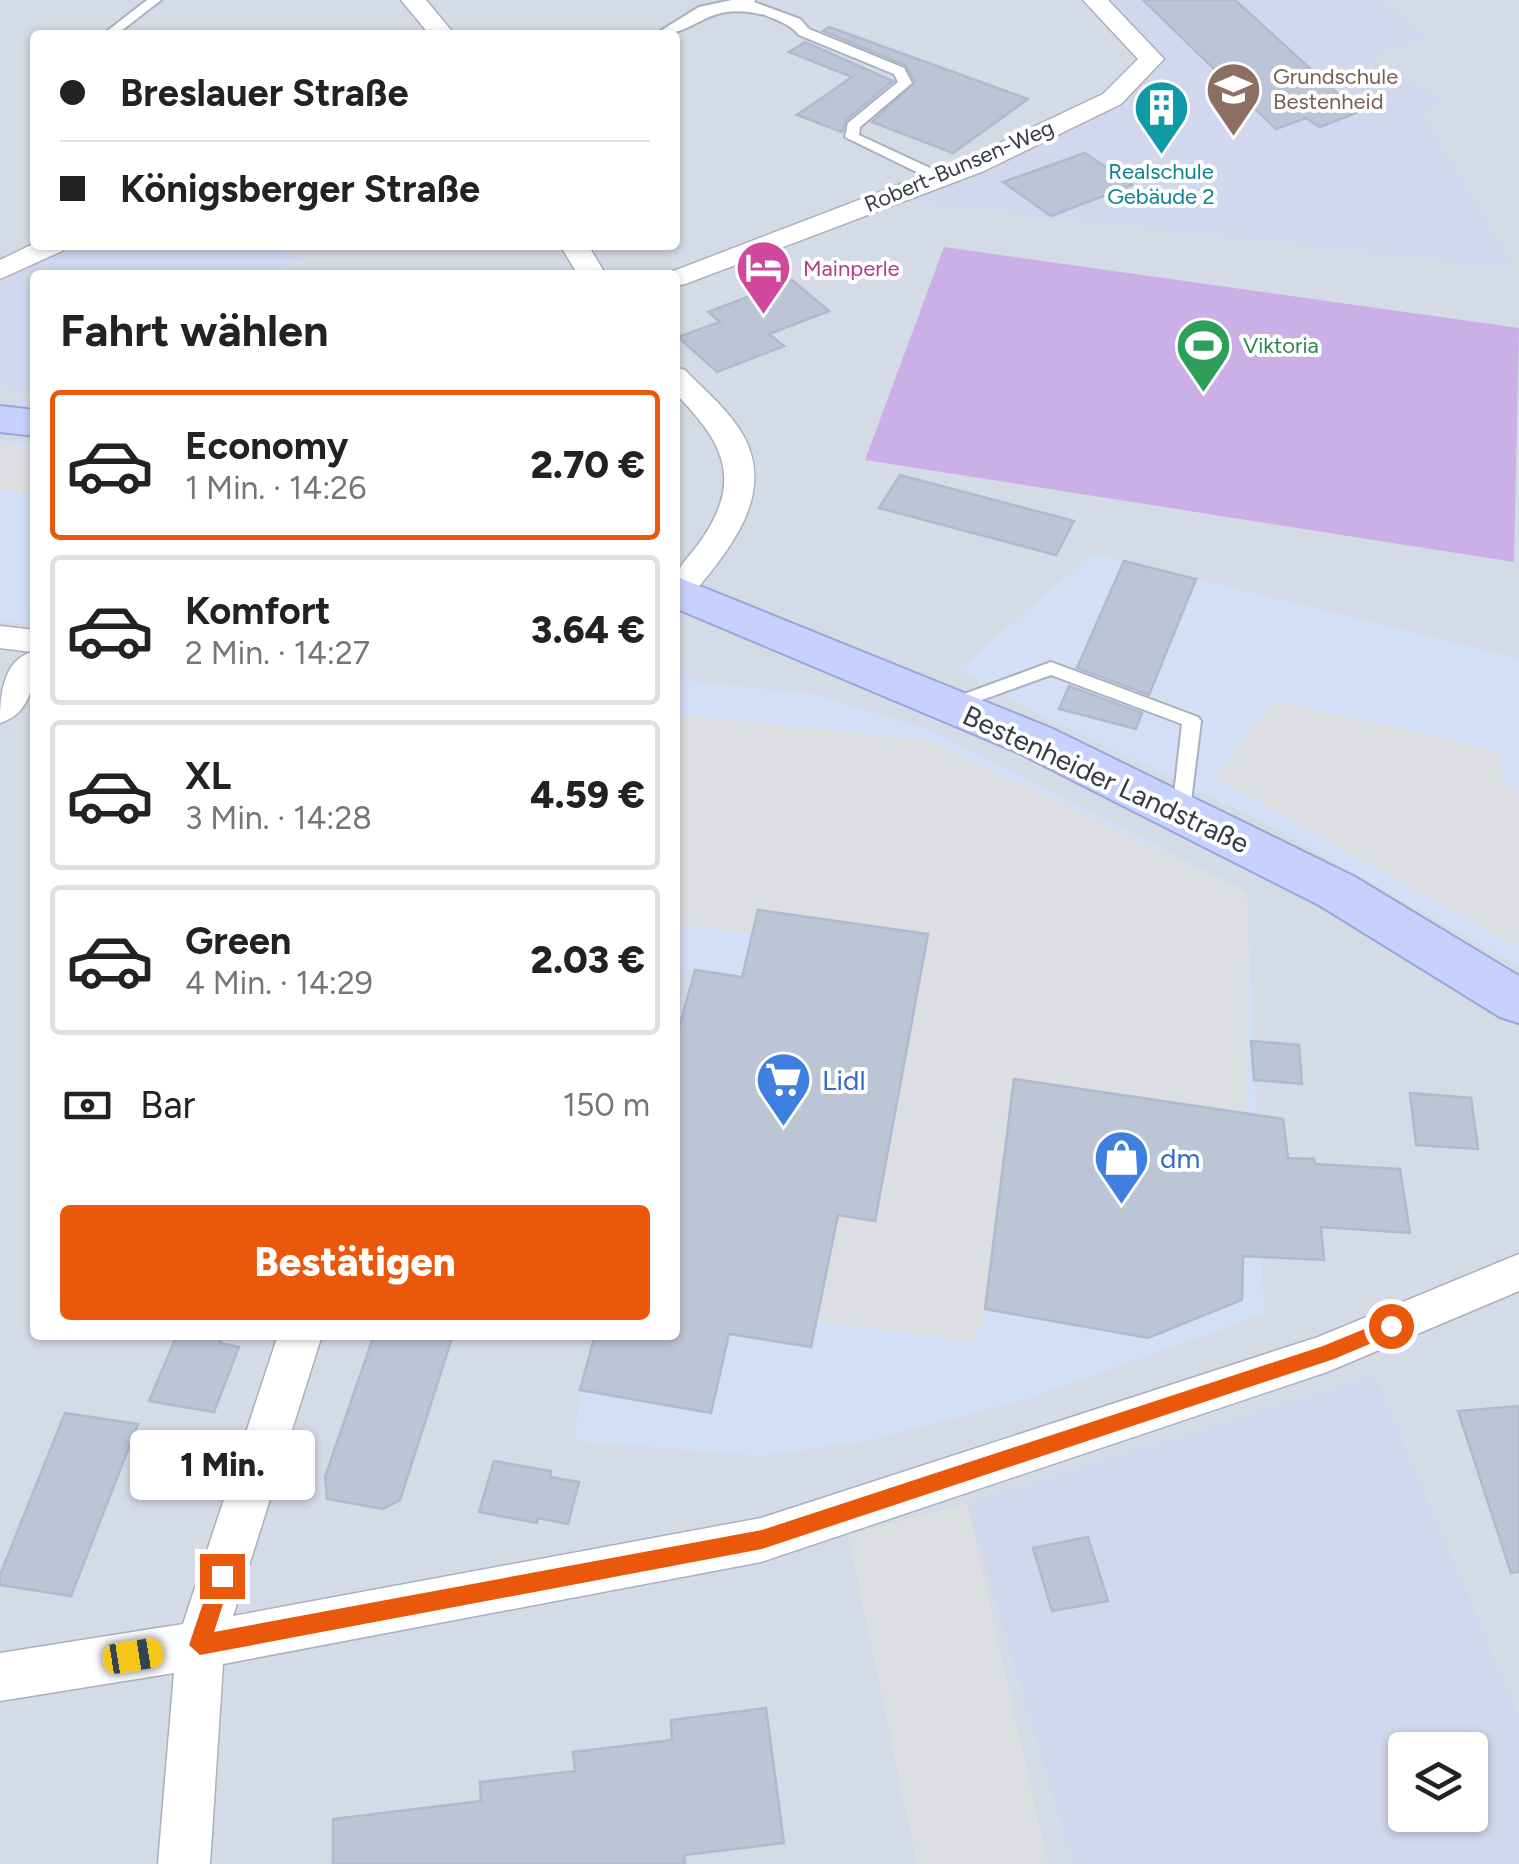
<!DOCTYPE html>
<html lang="de">
<head>
<meta charset="utf-8">
<style>
	body { margin:0; font-family:Figtree,sans-serif; background:#f6f6f6; color:#222; height:100vh; display:flex; flex-direction:column; font-size:38px; white-space:nowrap }
	* { box-sizing:border-box; margin:0 }
	p { font-size:32px; color:#767676 }
	.icon { flex:none; width:55px; height:55px; fill:none; stroke:currentColor; stroke-width:2; stroke-linecap:round; stroke-linejoin:round }
	.map { position:relative; flex:1; overflow:hidden }
	.side { position:absolute; left:30px; top:270px; width:650px; height:1070px; display:flex; flex-direction:column; background:#fff; border-radius:10px; box-shadow:0 2px 8px #0004 }
	.side>* { flex:none }
	.top-card { position:absolute; left:30px; top:30px; width:650px; height:220px; border-radius:10px; box-shadow:0 2px 8px #0004; display:grid; align-content:center; height:220px; padding:0 30px; background:#fff }
	.tools { position:absolute; left:1388px; top:1732px; display:grid; gap:20px }
	.tools a { display:grid; place-items:center; width:100px; height:100px; border-radius:10px; background:#fff; box-shadow:0 2px 8px #0004; font-size:50px }
	.end { position:absolute; width:45px; height:45px; margin:-22px; border:12px solid #ea580c; background:#fff; box-shadow:0 0 0 5px #fff }
	.from { border-radius:50% }
	.bubble { position:absolute; height:70px; border-radius:10px; background:#fff; box-shadow:0 2px 8px #0004; font-size:32px; font-weight:800; line-height:70px; text-align:center }
	.car { position:absolute; width:30px; height:60px; margin:-30px -15px; border-radius:12px; box-shadow:0 0 8px 2px #0007; background:linear-gradient(#f5c518 24%,#345 0 40%,#f5c518 0 76%,#345 0 86%,#f5c518 0) }
	.top-card b { display:flex; align-items:center; gap:35px; height:95px; font-size:38px }
	.top-card b+b { border-top:2px solid #e0e0e0 }
	.top-card i { width:25px; height:25px; background:#222 }
	ul { padding:0; list-style:none }
	li { display:flex; align-items:center; gap:30px; height:150px; margin:0 20px 15px; padding:0 10px; border:5px solid #e0e0e0; border-radius:10px }
	li div { flex:1 }
	li b { display:block; font-size:38px }
	li em { font-style:normal; font-weight:800 }
	li.on { border-color:#ea580c }
	li>.icon { width:90px; height:90px; stroke-width:1.5 }
	h2 { padding:0 30px; font-size:45px; line-height:120px }
	.pay { display:flex; align-items:center; gap:25px; height:110px; padding:0 30px; font-size:38px }
	.pay p { margin-inline-start:auto }
	.cta { display:flex; gap:20px; margin-top:auto; padding:20px 30px }
	.cta a { flex:1; height:115px; border-radius:10px; background:#ea580c; color:#fff; font-size:40px; font-weight:800; line-height:115px; text-align:center }
	.map>svg:first-child { display:block }
	.residential { fill:#d5dae7; fill-rule:evenodd }
	.commercial { fill:#d2dff5 }
	.education { fill:#d1d7ec; fill-rule:evenodd }
	.green { fill:#cbb0e7 }
	.parking { fill:#dcdee1 }
	.building { fill:#bcc5d5; stroke:#afbacf; stroke-width:2.5 }
	.lines { fill:none; stroke-linecap:round; stroke-linejoin:round }
	.service-casing { stroke:#a9b0be; stroke-width:4 }
	.minor-casing { stroke:#a9b0be; stroke-width:3 }
	.secondary-casing { stroke:#99a6d6; stroke-width:4 }
	.service { fill:#fff; fill-rule:evenodd }
	.minor { fill:#fff; fill-rule:evenodd }
	.secondary { fill:#c6d1fe; fill-rule:evenodd }
	.route { fill:#ea580c }
	.labels { text-anchor:middle; dominant-baseline:central; stroke-width:8; stroke-linejoin:round; paint-order:stroke }
	.far-education-label { font-size:22px; fill:#785e54; stroke:#fff; text-anchor:start }
	.far-street-label { font-size:22px; fill:#363b46; stroke:#fff }
	.far-culture-label { font-size:22px; fill:#0d838f; stroke:#fff }
	.far-hotel-label { font-size:22px; fill:#b23c85; stroke:#fff; text-anchor:start }
	.far-leisure-label { font-size:22px; fill:#27864d; stroke:#fff; text-anchor:start }
	.street-label { font-size:28px; fill:#363b46; stroke:#fff }
	.shop-label { font-size:28px; fill:#366cbe; stroke:#fff; text-anchor:start }
</style>
</head>
<body>
<div class="map">
<svg width="1519" height="1864" viewBox="0 0 1519 1864">
	<rect width="100%" height="100%" fill="#e7eaf3"/>
	<path class="residential" d="M 0,0 L 1519,0 L 1519,1864 L 0,1864 ZM 35,35 L 675,35 L 675,245 L 35,245 ZM 35,275 L 675,275 L 675,1335 L 35,1335 ZM 1405,1750 L 1470,1750 L 1470,1815 L 1405,1815 Z"/>
	<g class="commercial">
		<path d="M 0,440 L 35,445 L 35,625 L 0,620 Z"/>
		<path d="M 1093,553 L 1519,659 L 1519,966 L 1257,819 L 1029,709 L 958,670 Z"/>
		<path d="M 681,680 L 819,695 L 935,732 L 1247,892 L 1264,1314 L 1031,1398 L 867,1441 L 762,1456 L 575,1441 L 580,1390 L 595,1335 L 675,1335 L 675,1043 L 695,970 L 675,967 L 675,683 Z"/>
	</g>
	<g class="education">
		<path d="M 1095,0 L 1383,0 L 1425,36 L 1372,59 L 1445,101 L 1422,111 L 1516,269 L 884,199 L 1112,98 L 1152,59 Z"/>
		<path d="M 52,245 L 273,245 L 300,259 L 271,275 L 35,275 L 35,392 L 0,387 L 0,271 Z"/>
		<path d="M 1375,1375 L 1519,1716 L 1519,1864 L 1073,1864 L 967,1503 ZM 1405,1750 L 1470,1750 L 1470,1815 L 1405,1815 Z"/>
	</g>
	<path class="green" d="M 944,247 L 1519,328 L 1514,562 L 865,460 Z"/>
	<g class="parking">
		<path d="M 0,443 L 35,448 L 35,494 L 0,489 Z"/>
		<path d="M 1274,700 L 1498,751 L 1503,785 L 1519,792 L 1519,948 L 1216,778 Z"/>
		<path d="M 675,714 L 929,741 L 1247,892 L 1246,1114 L 1014,1079 L 985,1309 L 974,1342 L 817,1321 L 838,1215 L 875,1220 L 928,934 L 759,910 L 753,934 L 675,924 Z"/>
		<path d="M 967,1503 L 1048,1864 L 917,1864 L 848,1535 Z"/>
	</g>
	<g class="building">
		<path d="M 1143,0 L 1235,0 L 1358,112 L 1320,127 L 1306,118 L 1276,129 Z"/>
		<path d="M 829,27 L 1028,99 L 953,153 L 872,122 L 915,81 L 905,65 L 823,31 Z"/>
		<path d="M 805,42 L 893,81 L 846,120 L 842,132 L 797,115 L 852,77 L 789,52 Z"/>
		<path d="M 1085,153 L 1132,185 L 1051,216 L 1003,182 Z"/>
		<path d="M 792,280 L 829,311 L 769,334 L 784,346 L 717,372 L 678,337 L 720,322 L 708,312 Z"/>
		<path d="M 900,475 L 1074,521 L 1056,555 L 879,508 Z"/>
		<path d="M 1124,561 L 1196,579 L 1149,695 L 1077,668 Z"/>
		<path d="M 1069,686 L 1142,713 L 1136,729 L 1059,709 Z"/>
		<path d="M 758,910 L 928,934 L 875,1221 L 838,1215 L 811,1347 L 729,1334 L 711,1413 L 580,1390 L 595,1335 L 675,1335 L 675,1043 L 695,970 L 742,977 Z"/>
		<path d="M 1251,1041 L 1299,1045 L 1302,1084 L 1254,1080 Z"/>
		<path d="M 1014,1079 L 1283,1119 L 1288,1158 L 1314,1159 L 1315,1164 L 1400,1169 L 1410,1233 L 1321,1227 L 1324,1260 L 1243,1256 L 1242,1300 L 1148,1338 L 985,1309 Z"/>
		<path d="M 1410,1093 L 1471,1098 L 1478,1149 L 1416,1145 Z"/>
		<path d="M 177,1335 L 223,1335 L 220,1343 L 239,1347 L 214,1412 L 149,1401 Z"/>
		<path d="M 374,1335 L 453,1335 L 400,1500 L 383,1509 L 327,1499 L 325,1477 Z"/>
		<path d="M 1519,1406 L 1519,1572 L 1511,1573 L 1458,1411 Z"/>
		<path d="M 65,1413 L 138,1424 L 71,1596 L 0,1585 L 0,1575 Z"/>
		<path d="M 494,1461 L 551,1471 L 550,1477 L 579,1482 L 568,1524 L 538,1518 L 537,1523 L 479,1512 Z"/>
		<path d="M 1088,1537 L 1108,1601 L 1052,1611 L 1033,1548 Z"/>
		<path d="M 766,1708 L 784,1843 L 684,1855 L 685,1864 L 333,1864 L 333,1819 L 481,1801 L 480,1782 L 575,1771 L 573,1752 L 672,1740 L 671,1720 Z"/>
	</g>
	<g class="lines">
		<defs>
			<g id="service">
				<path d="M 147,0 L 161,0 L 116,35 L 102,35 Z"/>
				<path d="M 732,0 L 755,0 L 754,2 L 800,19 L 809,29 L 904,68 L 912,83 L 860,127 L 859,135 L 945,175 L 945,181 L 935,181 L 845,137 L 848,123 L 898,82 L 894,74 L 799,35 C 790,24 779,21 765,15 C 703,0 701,35 654,35 L 699,7 Z"/>
				<path d="M 1051,662 L 1198,717 L 1201,721 L 1189,817 L 1175,817 L 1172,812 L 1182,724 L 1051,675 L 951,711 L 942,705 L 945,701 Z"/>
			</g>
			<g id="minor">
				<path d="M 401,0 L 426,0 L 455,35 L 430,35 Z"/>
				<path d="M 1083,0 L 1108,0 L 1164,59 L 1121,104 L 984,171 L 685,284 L 675,286 L 675,275 L 663,275 L 966,159 L 1103,94 L 1138,59 Z"/>
				<path d="M 35,243 L 66,245 L 62,251 L 0,279 L 0,260 Z"/>
				<path d="M 560,245 L 588,245 L 606,275 L 578,275 Z"/>
				<path d="M 675,367 L 685,370 C 705,391 729,410 743,435 C 778,497 725,555 686,602 L 675,605 C 675,561 681,570 704,536 C 744,476 720,439 675,393 Z"/>
				<path d="M 0,626 L 35,630 C 35,663 40,711 0,723 C 0,698 2,660 32,652 L 0,648 Z"/>
				<path d="M 1519,1254 L 1519,1291 L 1327,1372 L 761,1562 L 223,1664 L 210,1864 L 158,1864 L 174,1673 L 0,1701 L 0,1653 L 183,1624 L 278,1335 L 322,1335 L 233,1616 L 761,1518 L 1318,1337 Z"/>
			</g>
			<g id="secondary">
				<path d="M 0,406 L 35,410 L 35,436 L 0,432 Z"/>
				<path d="M 675,576 L 1053,729 L 1355,877 L 1519,976 L 1519,1023 L 1500,1017 L 1319,905 L 1019,753 L 675,608 Z"/>
			</g>
		</defs>
		<use href="#service" class="service-casing"/>
		<use href="#minor" class="minor-casing"/>
		<use href="#secondary" class="secondary-casing"/>
		<use href="#service" class="service"/>
		<use href="#minor" class="minor"/>
		<use href="#secondary" class="secondary"/>
	</g>
	<path class="route" d="M 1391,1318 L 1398,1320 L 1398,1332 L 1334,1359 L 762,1549 L 200,1655 L 189,1645 L 212,1576 L 222,1566 L 232,1576 L 214,1632 L 762,1530 L 1323,1346 Z"/>
	<defs>
		<symbol id="school-pin" viewBox="-11 -11 22 30"><path d="M0 17L-7.5 6A9.5 9.5 0 1 1 7.5 6Z" fill="#8d6e63" stroke="#fff"/><path d="M0-5L7-2L0 1L-7-2ZM-4 1L0 2.5L4 1V4Q0 6-4 4Z" fill="#fff"/></symbol>
		<symbol id="building-pin" viewBox="-11 -11 22 30"><path d="M0 17L-7.5 6A9.5 9.5 0 1 1 7.5 6Z" fill="#0f9aa8" stroke="#fff"/><path d="M-4-6H4V6H1V3H-1V6H-4ZM-2.5-4.3h1.7v1.8h-1.7ZM.8-4.3h1.7v1.8H.8ZM-2.5-1h1.7V.8h-1.7ZM.8-1h1.7V.8H.8Z" fill="#fff"/></symbol>
		<symbol id="hotel-pin" viewBox="-11 -11 22 30"><path d="M0 17L-7.5 6A9.5 9.5 0 1 1 7.5 6Z" fill="#d1479c" stroke="#fff"/><path d="M-6-4.5h1.5V1H6V5H4.5V3h-9V5H-6ZM-4 0a1.8 1.8 0 1 1 3.6 0ZM.5 0V-2.5h3Q6-2.5 6 0Z" fill="#fff"/></symbol>
		<symbol id="stadium-pin" viewBox="-11 -11 22 30"><path d="M0 17L-7.5 6A9.5 9.5 0 1 1 7.5 6Z" fill="#2e9e5b" stroke="#fff"/><path d="M0-5a6.5 5 0 1 0 0 10a6.5 5 0 1 0 0-10ZM-3.5-1.8h7v3.6h-7Z" fill="#fff"/></symbol>
		<symbol id="supermarket-pin" viewBox="-11 -11 22 30"><path d="M0 17L-7.5 6A9.5 9.5 0 1 1 7.5 6Z" fill="#3f7fe0" stroke="#fff"/><path d="M-6-5.5h2.5l.6 2H6L4.5 2H-2.5L-4.4-4H-6ZM-1.5 3.2a1.3 1.3 0 1 0 .1 0ZM3 3.2a1.3 1.3 0 1 0 .1 0Z" fill="#fff"/></symbol>
		<symbol id="shop-pin" viewBox="-11 -11 22 30"><path d="M0 17L-7.5 6A9.5 9.5 0 1 1 7.5 6Z" fill="#3f7fe0" stroke="#fff"/><path d="M-5-2.5h2.3a2.7 3.5 0 0 1 5.4 0H5L5.5 6h-11ZM-1.5-2.5h3a1.5 2.3 0 0 0-3 0Z" fill="#fff"/></symbol>
	</defs>
	<g fill-rule="evenodd">
		<use href="#school-pin" x="1202" y="58" width="63" height="86"/>
		<use href="#building-pin" x="1130" y="76" width="63" height="86"/>
		<use href="#hotel-pin" x="732" y="236" width="63" height="86"/>
		<use href="#stadium-pin" x="1172" y="314" width="63" height="86"/>
		<use href="#supermarket-pin" x="752" y="1048" width="63" height="86"/>
		<use href="#shop-pin" x="1090" y="1126" width="63" height="86"/>
	</g>
	<g class="labels">
		<g class="far-education-label">
			<text x="1273" y="76">Grundschule<tspan x="1273" dy="25">Bestenheid</tspan></text>
		</g>
		<g class="far-street-label">
			<text transform="translate(959 166) rotate(-23)">Robert-Bunsen-Weg</text>
		</g>
		<g class="far-culture-label">
			<text x="1161" y="171">Realschule<tspan x="1161" dy="25">Gebäude 2</tspan></text>
		</g>
		<g class="far-hotel-label">
			<text x="803" y="268">Mainperle</text>
		</g>
		<g class="far-leisure-label">
			<text x="1243" y="345">Viktoria</text>
		</g>
		<g class="street-label">
			<text transform="translate(1106 779) rotate(25)">Bestenheider Landstraße</text>
		</g>
		<g class="shop-label">
			<text x="822" y="1080">Lidl</text>
			<text x="1160" y="1158">dm</text>
		</g>
	</g>
</svg>
<div class="tools">
<a><svg class="icon" aria-label="layers" viewBox="0 0 24 24"><path d="M12 4l9 5-9 5-9-5zM3 14l9 5 9-5"/></svg></a>
</div>
<i class="end from" style="left:1391px;top:1326px"></i>
<i class="end" style="left:222px;top:1576px"></i>
<div class="bubble" style="left:130px;top:1430px;width:185px">1 Min.</div>
<i class="car" style="left:133px;top:1656px;rotate:81deg"></i>
<div class="top-card">
<b><i class="from"></i>Breslauer Straße</b>
<b><i></i>Königsberger Straße</b>
</div>
<section class="side">
<h2>Fahrt wählen</h2>
<ul>
<li class="on"><svg class="icon" aria-label="car" viewBox="0 0 24 24"><path d="M5 17H2v-5l4-1 3-4h7l3 4 3 1v5h-3M9 17h6M6 11h13"/><circle cx="7" cy="17" r="2"/><circle cx="17" cy="17" r="2"/></svg><div><b>Economy</b><p>1 Min. · 14:26</p></div><em>2.70 €</em></li>
<li><svg class="icon" aria-label="car" viewBox="0 0 24 24"><path d="M5 17H2v-5l4-1 3-4h7l3 4 3 1v5h-3M9 17h6M6 11h13"/><circle cx="7" cy="17" r="2"/><circle cx="17" cy="17" r="2"/></svg><div><b>Komfort</b><p>2 Min. · 14:27</p></div><em>3.64 €</em></li>
<li><svg class="icon" aria-label="car" viewBox="0 0 24 24"><path d="M5 17H2v-5l4-1 3-4h7l3 4 3 1v5h-3M9 17h6M6 11h13"/><circle cx="7" cy="17" r="2"/><circle cx="17" cy="17" r="2"/></svg><div><b>XL</b><p>3 Min. · 14:28</p></div><em>4.59 €</em></li>
<li><svg class="icon" aria-label="car" viewBox="0 0 24 24"><path d="M5 17H2v-5l4-1 3-4h7l3 4 3 1v5h-3M9 17h6M6 11h13"/><circle cx="7" cy="17" r="2"/><circle cx="17" cy="17" r="2"/></svg><div><b>Green</b><p>4 Min. · 14:29</p></div><em>2.03 €</em></li>
</ul>
<div class="pay"><svg class="icon" aria-label="cash" viewBox="0 0 24 24"><path d="M3 7h18v10H3z"/><circle cx="12" cy="12" r="2"/></svg>Bar<p>150 m</p></div>
<div class="cta"><a>Bestätigen</a></div>
</section>
</div>
</body>
</html>
